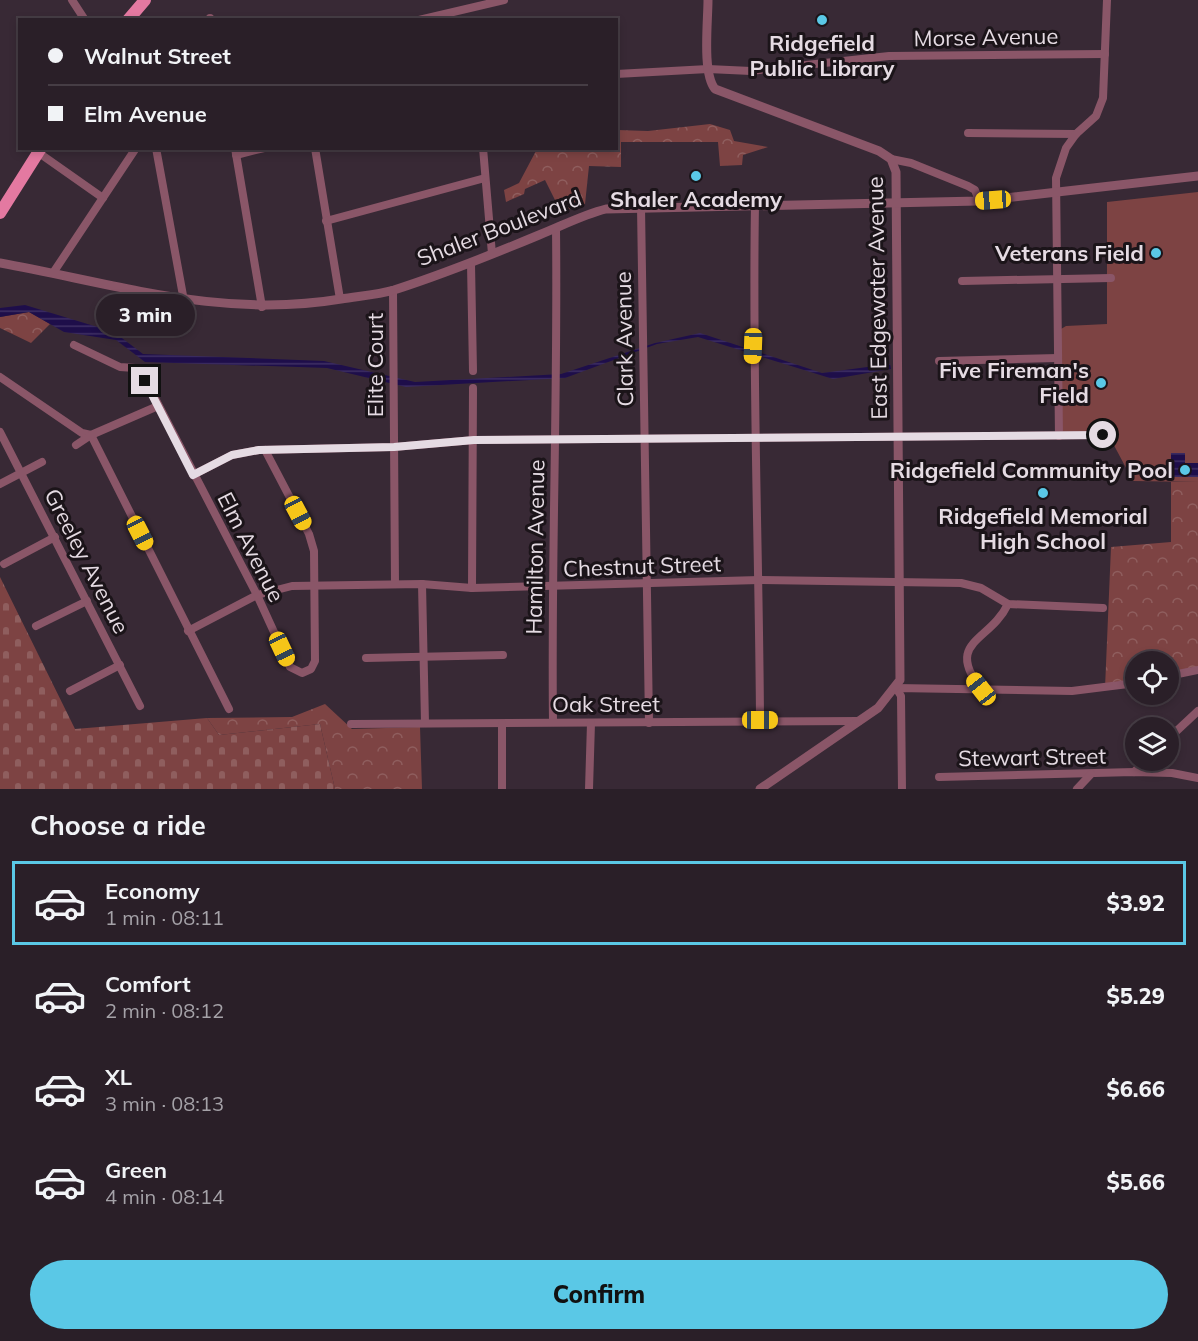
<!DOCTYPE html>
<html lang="en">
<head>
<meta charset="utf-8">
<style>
	body { margin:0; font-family:Mulish,sans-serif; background:#322730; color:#f1f3f6; height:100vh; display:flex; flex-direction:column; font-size:22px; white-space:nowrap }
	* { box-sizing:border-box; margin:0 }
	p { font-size:20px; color:#a5a2a8 }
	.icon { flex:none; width:33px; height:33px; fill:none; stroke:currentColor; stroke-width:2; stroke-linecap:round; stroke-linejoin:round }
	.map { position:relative; height:789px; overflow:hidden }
	.sheet { display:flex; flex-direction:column; background:#2a1f28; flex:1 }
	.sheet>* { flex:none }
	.hud { position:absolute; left:18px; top:18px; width:600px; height:132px; border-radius:0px; box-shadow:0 3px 9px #0003,0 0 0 2px #463d45; display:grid; align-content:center; height:132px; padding:0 30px; background:#2a1f28 }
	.tools { position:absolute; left:1125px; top:651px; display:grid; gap:12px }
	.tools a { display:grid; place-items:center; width:54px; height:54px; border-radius:50%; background:#2a1f28; box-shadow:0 3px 9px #0003,0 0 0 2px #463d45; font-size:30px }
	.end { position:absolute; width:27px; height:27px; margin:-14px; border:8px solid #e5dbe3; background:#111; box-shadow:0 0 0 3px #111 }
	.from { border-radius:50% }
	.bubble { position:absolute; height:42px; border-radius:21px; background:#2a1f28; box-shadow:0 3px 9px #0003,0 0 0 2px #463d45; font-size:20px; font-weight:800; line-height:42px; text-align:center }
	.car { position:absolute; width:18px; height:36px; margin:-18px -9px; border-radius:8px; box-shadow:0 0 4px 2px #0007; background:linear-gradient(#f5c518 24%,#345 0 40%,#f5c518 0 76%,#345 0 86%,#f5c518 0) }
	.hud b { display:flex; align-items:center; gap:21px; height:57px; font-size:22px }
	.hud b+b { border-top:2px solid #463d45 }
	.hud i { width:15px; height:15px; background:#f1f3f6 }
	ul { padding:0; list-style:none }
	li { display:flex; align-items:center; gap:18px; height:84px; margin:0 12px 9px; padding:0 18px; border:3px solid transparent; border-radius:0px }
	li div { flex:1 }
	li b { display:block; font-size:22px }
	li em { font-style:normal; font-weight:800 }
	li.current { border-color:#5ac8e6 }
	li>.icon { width:54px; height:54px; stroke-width:1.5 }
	h2 { padding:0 30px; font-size:27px; line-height:72px }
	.button { display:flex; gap:12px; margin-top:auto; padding:12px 30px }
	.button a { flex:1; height:69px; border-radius:36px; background:#5ac8e6; color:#111; font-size:24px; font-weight:800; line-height:69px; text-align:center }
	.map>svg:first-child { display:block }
	.forest { fill:url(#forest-crowns) }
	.cemetery { fill:url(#cemetery-stones) }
	.park { fill:#7d4343 }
	.water { fill:url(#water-rules) }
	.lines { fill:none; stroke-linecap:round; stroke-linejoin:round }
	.minor { stroke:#8a5668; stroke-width:8 }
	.tertiary { stroke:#8a5668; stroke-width:9 }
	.primary { stroke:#e479a1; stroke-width:12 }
	.route { stroke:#e5dbe3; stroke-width:8 }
	.poi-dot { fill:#5ac8e6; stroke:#1b1419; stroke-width:2 }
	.labels { text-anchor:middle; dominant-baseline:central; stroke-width:6; stroke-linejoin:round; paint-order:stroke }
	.street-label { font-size:22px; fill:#e5dbe3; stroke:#1b1419 }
	.poi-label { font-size:22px; font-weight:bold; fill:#e5dbe3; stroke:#1b1419 }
</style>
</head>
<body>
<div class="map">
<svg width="1198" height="789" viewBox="0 0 1198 789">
	<defs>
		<pattern id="forest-crowns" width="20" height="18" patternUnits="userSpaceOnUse" patternTransform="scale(1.5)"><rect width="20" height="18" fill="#7d4343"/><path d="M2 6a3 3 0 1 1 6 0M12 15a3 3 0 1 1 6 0" fill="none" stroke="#8f5e5e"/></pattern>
		<pattern id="cemetery-stones" width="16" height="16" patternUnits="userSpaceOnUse" patternTransform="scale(1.5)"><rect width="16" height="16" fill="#7d4343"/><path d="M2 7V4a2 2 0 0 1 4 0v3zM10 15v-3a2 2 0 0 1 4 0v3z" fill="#8f5e5e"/></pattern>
		<pattern id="water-rules" width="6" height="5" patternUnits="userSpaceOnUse" patternTransform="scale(1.5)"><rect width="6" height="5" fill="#1e0e4a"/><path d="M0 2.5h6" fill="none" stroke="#3f3064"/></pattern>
	</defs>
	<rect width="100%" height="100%" fill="#382935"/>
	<g class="forest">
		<path d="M 710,124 L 730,130 L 734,141 L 768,147 L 743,155 L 742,165 L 720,166 L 718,142 L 621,142 L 621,167 L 589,166 L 585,204 L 561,212 L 545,180 L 525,189 L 524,194 L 506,202 L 504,190 L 519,183 L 537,149 L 616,148 L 617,130 L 648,131 Z"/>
		<path d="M 29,312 L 50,324 L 31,343 L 0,328 L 0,317 Z"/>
		<path d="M 1171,482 L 1198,482 L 1198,672 L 1169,677 L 1168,662 L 1136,662 L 1135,682 L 1105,688 L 1111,547 L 1171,542 Z"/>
		<path d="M 325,704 L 352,729 L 420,727 L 422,789 L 335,789 L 320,724 L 219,735 L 207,718 L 292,717 Z"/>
	</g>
	<path class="cemetery" d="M 0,577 L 75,729 L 207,718 L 219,735 L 320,724 L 335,789 L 0,789 Z"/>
	<path class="park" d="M 1198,192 L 1198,482 L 1133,481 L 1109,436 L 1059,436 L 1056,332 L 1066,326 L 1107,324 L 1107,202 Z"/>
	<g class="water">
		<path d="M 25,305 L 114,332 L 143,354 L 324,361 L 415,382 L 561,374 L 655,343 L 700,333 L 822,373 L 890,364 L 891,369 L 833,379 L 698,337 L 657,344 L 565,378 L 406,387 L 327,368 L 145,362 L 116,340 L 64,332 L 29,312 L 0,317 L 0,308 Z"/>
		<path d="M 1171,453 L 1185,453 L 1185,463 L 1198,463 L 1198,477 L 1171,477 Z"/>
	</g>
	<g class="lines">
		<g class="minor">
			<path d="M 72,0 L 85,20"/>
			<path d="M 210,18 L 210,20"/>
			<path d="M 419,20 L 504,0"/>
			<path d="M 616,74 L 708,69 L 751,71 L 889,56 L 1105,54"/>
			<path d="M 968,133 L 1076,134"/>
			<path d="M 156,148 L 184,301"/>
			<path d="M 235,148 L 262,307"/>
			<path d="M 315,148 L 340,299"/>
			<path d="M 483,148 L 492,254"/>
			<path d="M 39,153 L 103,198"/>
			<path d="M 236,155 L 264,148"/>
			<path d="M 891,159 L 911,163 L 968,186 L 975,190 L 979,201"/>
			<path d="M 755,205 C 752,377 759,549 760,720"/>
			<path d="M 641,207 L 649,723"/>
			<path d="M 326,221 L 485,178"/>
			<path d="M 471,264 L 473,371"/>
			<path d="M 53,273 L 136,148"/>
			<path d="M 962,281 L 1111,278"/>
			<path d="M 393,290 L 395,584"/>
			<path d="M 74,345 L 120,367 L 135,368 L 144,377 L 257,595 L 290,667 L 302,673 L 311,669 L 315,661 L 314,551 L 309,534 L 265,450"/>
			<path d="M 939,361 L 1058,358"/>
			<path d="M 0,377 L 82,433 L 91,435 L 229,709"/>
			<path d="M 0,432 L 140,706"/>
			<path d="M 1059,436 L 1056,178 L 1066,148 L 1076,134 L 1096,116 L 1103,98 L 1107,0"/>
			<path d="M 76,445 L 91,435 L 158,406"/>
			<path d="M 193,475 L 232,455 L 259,450 L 394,447 L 474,440 L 1103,435"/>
			<path d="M 0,484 L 42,462"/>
			<path d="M 4,564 L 55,537"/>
			<path d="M 422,584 L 425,723"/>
			<path d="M 472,588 L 473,388"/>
			<path d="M 36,626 L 87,601"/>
			<path d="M 188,631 L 257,595 L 292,586 L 422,584 L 472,588 L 759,580 L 961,583 L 981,588 L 1008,604 L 1103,608"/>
			<path d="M 366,658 L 503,655"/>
			<path d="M 1168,676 L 1198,670"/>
			<path d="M 981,689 C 944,641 990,642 1008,604"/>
			<path d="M 70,691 L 120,665"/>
			<path d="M 553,722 C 551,557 558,393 556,229"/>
			<path d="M 351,724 L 859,721"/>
			<path d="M 502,724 L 502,789"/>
			<path d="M 1168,739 L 1198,711"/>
			<path d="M 1134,772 L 1146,760"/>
			<path d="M 939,777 L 1134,772 L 1172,773 L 1198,778"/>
			<path d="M 589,789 L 591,723"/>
			<path d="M 902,789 L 901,696 L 896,688 L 1072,691 L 1136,683"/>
			<path d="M 1077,789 L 1091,774"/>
		</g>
		<g class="tertiary">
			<path d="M 708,0 C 708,22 702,73 715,89 L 879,151 L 891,159 L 896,172 L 900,680 L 878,708 L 760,789"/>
			<path d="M 0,263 C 116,284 222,319 341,299 C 359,296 377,295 394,290 C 444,274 491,255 539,235 C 562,226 582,215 606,209 L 979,201 L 1198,176"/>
		</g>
		<g class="primary">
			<path d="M 128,20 L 145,0"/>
			<path d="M 0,213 L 41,148"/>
		</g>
	</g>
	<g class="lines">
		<path class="route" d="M 145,381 L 193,475 L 232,455 L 259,450 L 394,447 L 474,440 L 1103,435"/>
	</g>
	<g class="poi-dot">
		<circle cx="822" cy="20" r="6"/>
		<circle cx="696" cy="176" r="6"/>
		<circle cx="1156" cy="253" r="6"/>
		<circle cx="1101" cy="383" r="6"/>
		<circle cx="1185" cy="470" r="6"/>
		<circle cx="1043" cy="493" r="6"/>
	</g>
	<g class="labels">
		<g class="street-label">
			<text transform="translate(986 37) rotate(-1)">Morse Avenue</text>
			<text transform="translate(499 228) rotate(-21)">Shaler Boulevard</text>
			<text transform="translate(877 298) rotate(-91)">East Edgewater Avenue</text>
			<text transform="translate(624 339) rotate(-91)">Clark Avenue</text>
			<text transform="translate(375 365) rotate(-90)">Elite Court</text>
			<text transform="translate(251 547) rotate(63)">Elm Avenue</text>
			<text transform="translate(535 547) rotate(-89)">Hamilton Avenue</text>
			<text transform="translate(87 561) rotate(63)">Greeley Avenue</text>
			<text transform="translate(642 566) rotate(-2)">Chestnut Street</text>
			<text x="606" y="704">Oak Street</text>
			<text transform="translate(1032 757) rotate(-1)">Stewart Street</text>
		</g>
		<g class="poi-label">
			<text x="822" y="43">Ridgefield<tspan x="822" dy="25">Public Library</tspan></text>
			<text x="696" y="199">Shaler Academy</text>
			<text x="1144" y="253" text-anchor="end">Veterans Field</text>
			<text x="1089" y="370" text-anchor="end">Five Fireman's<tspan x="1089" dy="25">Field</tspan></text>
			<text x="1173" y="470" text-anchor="end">Ridgefield Community Pool</text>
			<text x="1043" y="516">Ridgefield Memorial<tspan x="1043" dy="25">High School</tspan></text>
		</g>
	</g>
</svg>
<div class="tools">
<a><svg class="icon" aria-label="locate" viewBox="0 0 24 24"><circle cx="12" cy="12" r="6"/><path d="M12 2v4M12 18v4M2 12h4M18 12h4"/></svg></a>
<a><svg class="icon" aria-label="layers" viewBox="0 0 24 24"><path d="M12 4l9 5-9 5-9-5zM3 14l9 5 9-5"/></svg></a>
</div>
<i class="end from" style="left:1103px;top:435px"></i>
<i class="end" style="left:145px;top:381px"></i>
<div class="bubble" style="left:96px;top:294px;width:99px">3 min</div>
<i class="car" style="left:993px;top:200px;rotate:266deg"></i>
<i class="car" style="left:753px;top:346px;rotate:182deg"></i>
<i class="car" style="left:298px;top:513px;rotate:152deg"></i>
<i class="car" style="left:140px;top:533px;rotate:153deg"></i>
<i class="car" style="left:282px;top:649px;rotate:155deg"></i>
<i class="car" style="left:981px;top:689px;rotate:322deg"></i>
<i class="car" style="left:760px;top:720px;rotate:90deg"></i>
<div class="hud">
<b><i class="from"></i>Walnut Street</b>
<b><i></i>Elm Avenue</b>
</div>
</div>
<section class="sheet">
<h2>Choose a ride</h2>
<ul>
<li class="current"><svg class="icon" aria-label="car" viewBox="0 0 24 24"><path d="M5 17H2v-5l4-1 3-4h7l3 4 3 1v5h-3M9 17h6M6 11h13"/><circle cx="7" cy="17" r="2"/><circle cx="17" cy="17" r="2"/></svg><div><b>Economy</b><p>1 min · 08:11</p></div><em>$3.92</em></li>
<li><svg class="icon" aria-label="car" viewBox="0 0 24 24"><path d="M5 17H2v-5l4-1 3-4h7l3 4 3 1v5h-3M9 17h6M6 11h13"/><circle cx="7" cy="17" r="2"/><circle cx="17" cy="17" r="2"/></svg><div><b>Comfort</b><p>2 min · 08:12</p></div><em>$5.29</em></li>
<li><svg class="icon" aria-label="car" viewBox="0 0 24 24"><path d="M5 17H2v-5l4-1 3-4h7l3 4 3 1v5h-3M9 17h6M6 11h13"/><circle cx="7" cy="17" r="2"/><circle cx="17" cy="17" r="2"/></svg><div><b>XL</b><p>3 min · 08:13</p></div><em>$6.66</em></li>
<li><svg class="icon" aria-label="car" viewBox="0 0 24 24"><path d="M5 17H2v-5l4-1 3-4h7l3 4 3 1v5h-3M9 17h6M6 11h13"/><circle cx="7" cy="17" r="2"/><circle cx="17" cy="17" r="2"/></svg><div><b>Green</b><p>4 min · 08:14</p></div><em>$5.66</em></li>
</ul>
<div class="button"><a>Confirm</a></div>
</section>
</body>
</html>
